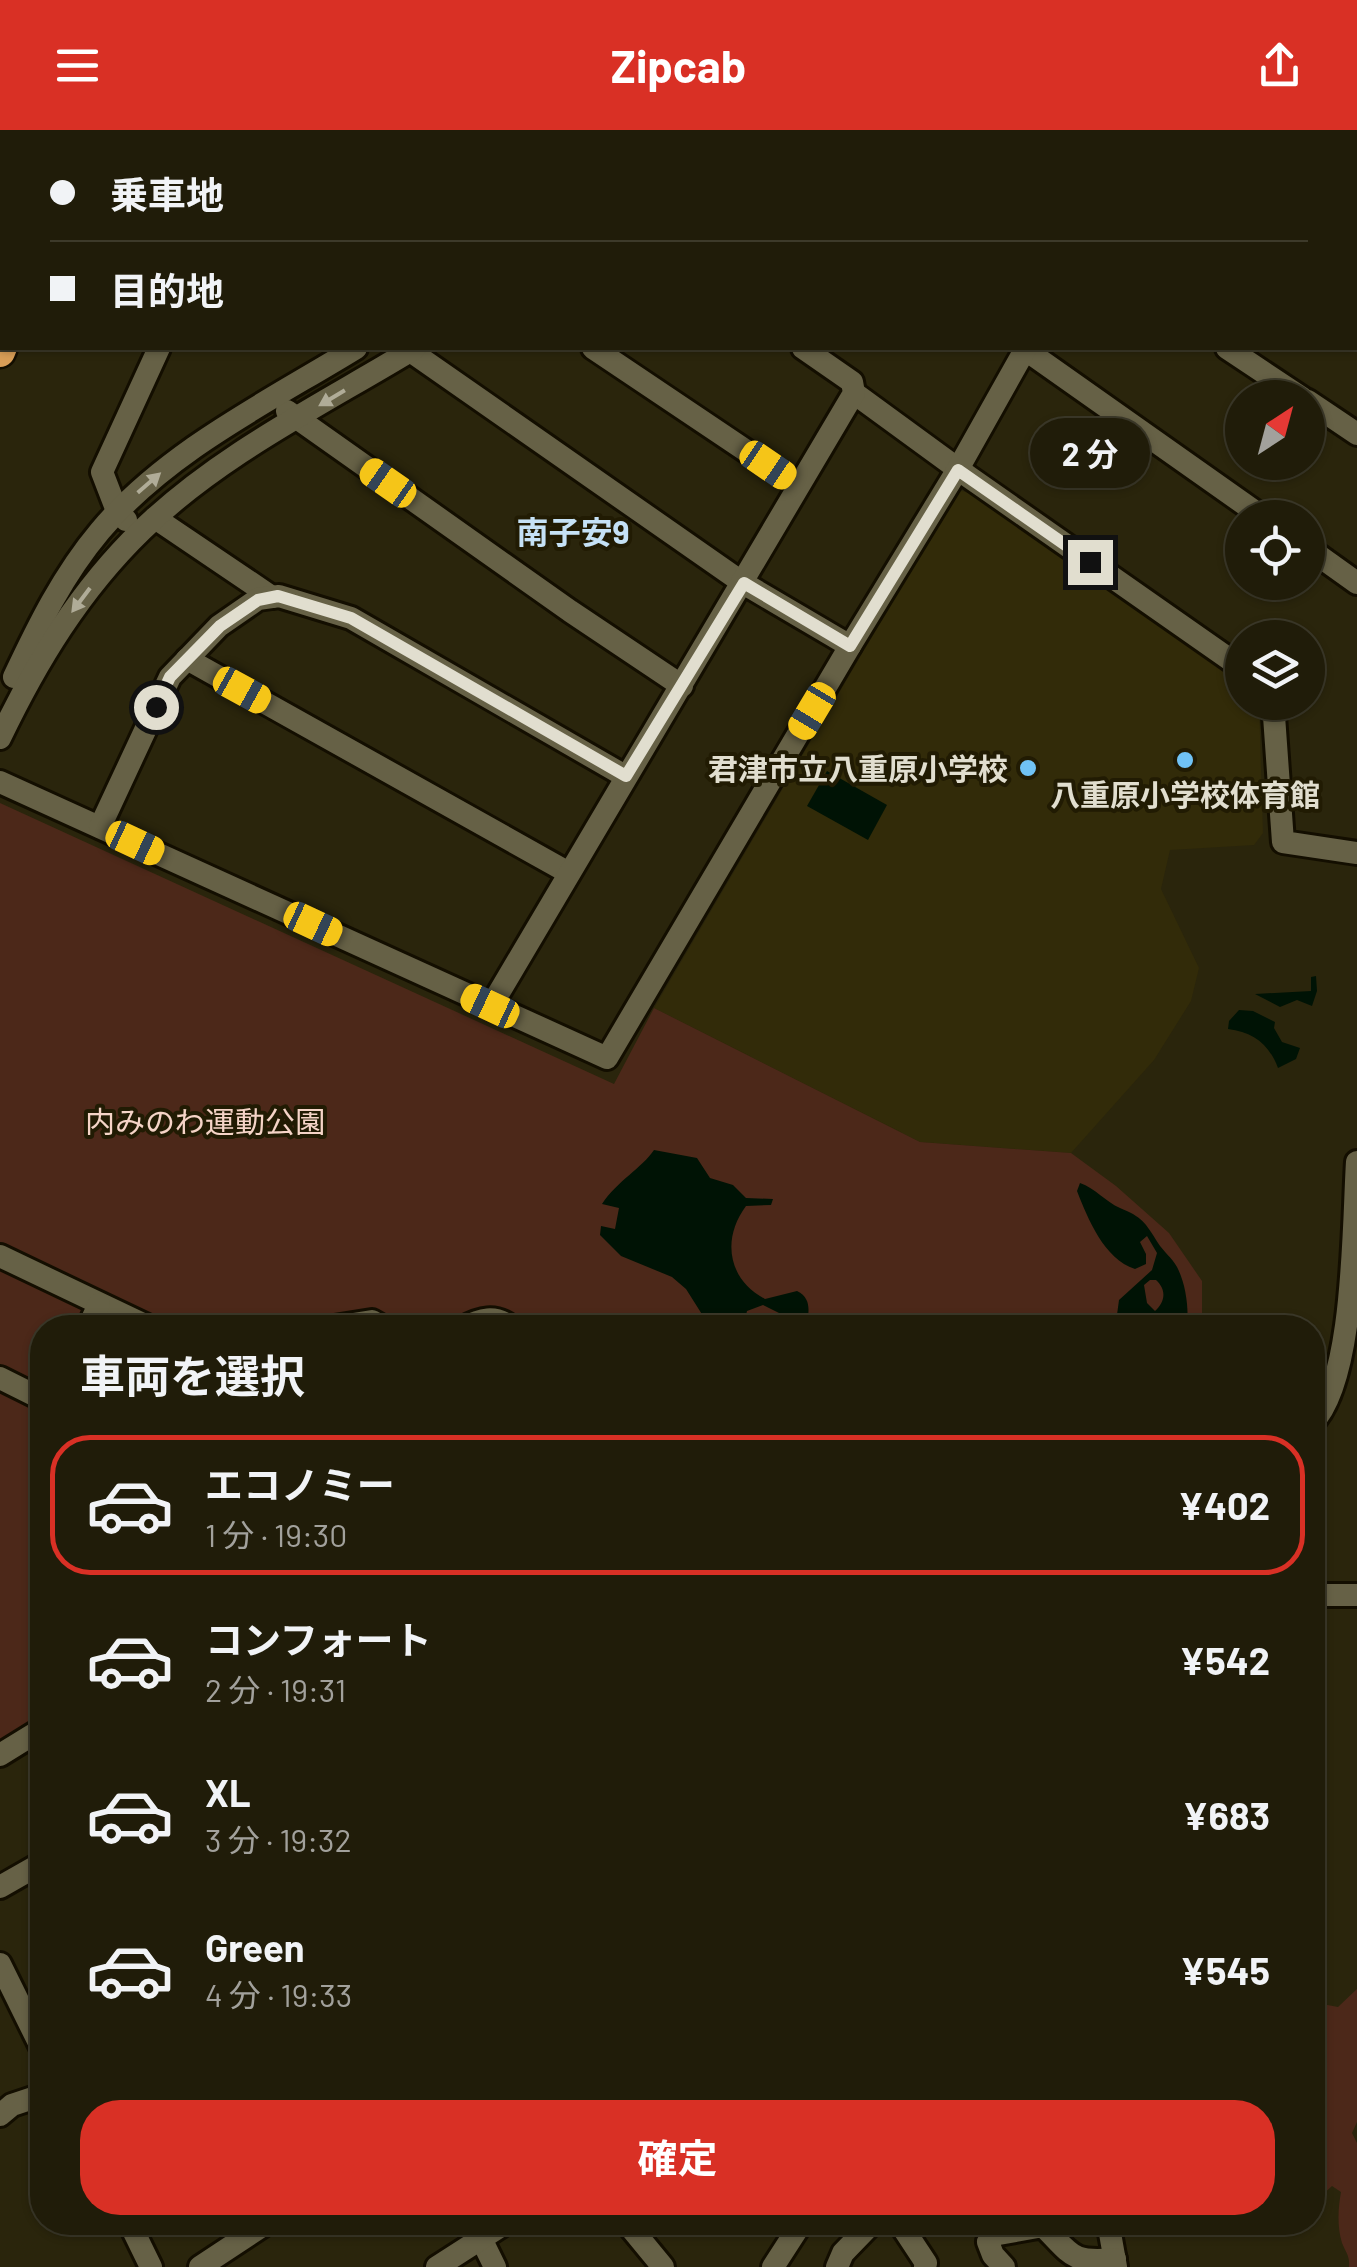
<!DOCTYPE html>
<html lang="ja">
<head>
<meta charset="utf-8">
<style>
	body { margin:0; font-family:Barlow,"Noto Sans JP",sans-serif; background:#2d2917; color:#f1f3f6; height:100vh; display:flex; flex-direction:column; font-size:38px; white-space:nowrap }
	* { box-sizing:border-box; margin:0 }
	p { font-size:32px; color:#a2a19c }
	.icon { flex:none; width:55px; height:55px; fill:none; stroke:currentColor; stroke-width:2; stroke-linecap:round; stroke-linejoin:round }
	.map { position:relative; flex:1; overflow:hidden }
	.panel { position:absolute; left:30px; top:1185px; width:1295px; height:920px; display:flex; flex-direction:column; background:#201c09; border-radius:40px; box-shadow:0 2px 8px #0004,0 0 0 2px #3d3a2a }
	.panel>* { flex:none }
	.top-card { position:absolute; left:0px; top:0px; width:1358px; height:220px; box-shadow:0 2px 8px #0004,0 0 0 2px #3d3a2a; display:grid; align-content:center; height:220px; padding:0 50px; background:#201c09 }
	.needle { width:65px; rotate:36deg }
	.controls { position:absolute; left:1225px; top:250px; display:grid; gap:20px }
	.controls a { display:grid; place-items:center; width:100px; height:100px; border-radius:50%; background:#201c09; box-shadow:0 2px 8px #0004,0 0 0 2px #3d3a2a; font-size:50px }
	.end { position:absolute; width:45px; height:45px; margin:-22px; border:12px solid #e1decf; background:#111; box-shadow:0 0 0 5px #111 }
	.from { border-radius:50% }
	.bubble { position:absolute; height:70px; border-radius:35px; background:#201c09; box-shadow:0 2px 8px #0004,0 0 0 2px #3d3a2a; font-size:32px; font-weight:700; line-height:70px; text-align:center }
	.car { position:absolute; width:30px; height:60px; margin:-30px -15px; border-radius:12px; box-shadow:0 0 8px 2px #0007; background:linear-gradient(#f5c518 24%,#345 0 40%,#f5c518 0 76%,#345 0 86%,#f5c518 0) }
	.top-card b { display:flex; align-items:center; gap:35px; height:95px; font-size:38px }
	.top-card b+b { border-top:2px solid #3d3a2a }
	.top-card i { width:25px; height:25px; background:#f1f3f6 }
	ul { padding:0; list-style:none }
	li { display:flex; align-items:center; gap:30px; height:140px; margin:0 20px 15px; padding:0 30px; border:5px solid transparent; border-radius:40px }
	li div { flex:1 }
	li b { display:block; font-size:38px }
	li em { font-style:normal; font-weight:700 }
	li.active { border-color:#d93025 }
	li>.icon { width:90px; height:90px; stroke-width:1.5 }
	h2 { padding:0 50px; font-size:45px; line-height:120px }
	.primary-button { display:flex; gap:20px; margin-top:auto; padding:20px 50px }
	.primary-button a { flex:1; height:115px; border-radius:40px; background:#d93025; color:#fff; font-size:40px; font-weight:700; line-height:115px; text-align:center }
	header { display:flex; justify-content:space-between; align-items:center; height:130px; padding:0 50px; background:#d93025; color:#fff; font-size:45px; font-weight:700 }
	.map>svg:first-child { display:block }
	.built { fill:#322b09 }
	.green { fill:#4c2819 }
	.water { fill:#001305; fill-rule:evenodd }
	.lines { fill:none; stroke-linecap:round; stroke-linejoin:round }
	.minor-casing { stroke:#130e00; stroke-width:28 }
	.highway-casing { stroke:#130e00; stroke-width:35 }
	.minor { stroke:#666146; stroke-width:22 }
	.highway { stroke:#d99e57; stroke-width:30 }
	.oneway { fill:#b0ac98 }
	.route { stroke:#e1decf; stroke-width:12 }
	.poi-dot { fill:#70c2f4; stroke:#211b03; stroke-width:4 }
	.labels { text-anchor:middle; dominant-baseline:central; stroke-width:8; stroke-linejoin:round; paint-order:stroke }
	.poi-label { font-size:30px; font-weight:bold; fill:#e1decf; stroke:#211b03; text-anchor:end }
	.park-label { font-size:30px; fill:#f5d4c7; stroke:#211b03 }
	.neighbourhood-label { font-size:32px; font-weight:bold; fill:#c5e1f5; stroke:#211b03 }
</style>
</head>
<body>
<header><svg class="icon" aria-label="menu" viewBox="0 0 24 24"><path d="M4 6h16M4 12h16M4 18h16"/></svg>Zipcab<svg class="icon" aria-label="share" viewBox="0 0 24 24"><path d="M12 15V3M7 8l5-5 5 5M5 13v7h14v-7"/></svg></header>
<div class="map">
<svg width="1357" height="2137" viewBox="0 0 1357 2137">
	<rect width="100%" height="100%" fill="#2a250c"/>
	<path class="built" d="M 958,360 L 969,363 L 1242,548 L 1242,572 L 1259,573 L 1263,703 L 1254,715 L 1170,720 L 1161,759 L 1199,838 L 1191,871 L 1154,930 L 1071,1023 L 920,1012 L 654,878 Z"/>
	<g class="green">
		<path d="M 0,673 L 614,954 L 654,878 L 920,1012 L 1071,1023 L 1116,1056 L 1169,1103 L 1202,1151 L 1202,1198 L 42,1198 L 42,1586 L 0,1612 Z"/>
		<path d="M 1357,1859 L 1357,1992 L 1352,2003 L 1357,2013 L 1357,2137 L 1349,2137 C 1350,2126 1346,2123 1342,2113 C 1337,2097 1338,2078 1341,2062 L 1332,2056 L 1320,2067 L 1313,2090 L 1312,1872 L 1338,1877 Z"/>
	</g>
	<g class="water">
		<path d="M 827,641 L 887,675 L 868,710 L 807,676 Z"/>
		<path d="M 1316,846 L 1317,861 L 1312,876 L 1297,870 L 1280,877 L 1255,864 L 1311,861 L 1311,847 Z"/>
		<path d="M 1239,880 L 1253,881 L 1275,892 L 1274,898 L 1282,912 L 1300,918 L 1296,929 L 1278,938 C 1269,914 1253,902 1228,899 L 1229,891 Z"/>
		<path d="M 654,1020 L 697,1028 L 710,1048 L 733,1055 L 746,1068 L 773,1069 L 771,1075 L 746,1076 C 722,1108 727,1149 765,1169 L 797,1161 C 813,1169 808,1183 807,1197 L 791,1197 L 783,1185 L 763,1175 L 747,1181 L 743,1197 L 710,1197 L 686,1159 L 672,1147 L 621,1126 L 600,1105 L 601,1096 L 615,1099 L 619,1078 L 602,1074 C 617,1051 642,1038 654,1020 Z"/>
		<path d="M 1080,1053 C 1095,1058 1106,1072 1120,1078 C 1142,1087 1145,1092 1158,1113 C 1163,1121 1172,1128 1177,1137 C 1186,1154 1189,1179 1187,1197 L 1112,1197 L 1116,1192 L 1119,1170 L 1152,1140 L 1157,1123 L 1147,1106 L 1140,1112 L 1146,1124 L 1146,1134 L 1135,1139 C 1104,1129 1088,1089 1077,1061 ZM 1150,1150 L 1156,1150 C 1167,1160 1165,1172 1155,1181 L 1147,1173 L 1144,1155 Z"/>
	</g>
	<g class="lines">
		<defs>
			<g id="minor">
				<path d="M 326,0 L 329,2"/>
				<path d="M 519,0 L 522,2"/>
				<path d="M 953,0 L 957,2"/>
				<path d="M 1128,0 L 1132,2"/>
				<path d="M 257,2 L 258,0"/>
				<path d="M 707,2 L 711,0"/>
				<path d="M 765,2 L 769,0"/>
				<path d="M 1152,2 L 1153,0"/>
				<path d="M 1291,2 L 1292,0"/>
				<path d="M 1355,148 L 1357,148"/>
				<path d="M 406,218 L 743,453 L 850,516"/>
				<path d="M 593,218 L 797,355"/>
				<path d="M 1023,218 L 1264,388"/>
				<path d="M 1227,218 L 1302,268"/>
				<path d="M 854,263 L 969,347 L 1242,538"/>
				<path d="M 1308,271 L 1357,304"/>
				<path d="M 287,281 L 570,481 L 682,556"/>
				<path d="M 155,388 L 272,467"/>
				<path d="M 126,390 L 117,381 L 102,342 L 159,218"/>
				<path d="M 1308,418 L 1357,453"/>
				<path d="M 187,529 L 569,743"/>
				<path d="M 14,547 C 38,496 63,445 100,401 C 167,321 268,272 356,218"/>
				<path d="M 1273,572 L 1283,712 L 1357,723"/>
				<path d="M 0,608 C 37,531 80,460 142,400 C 220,324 323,274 415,218"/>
				<path d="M 0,652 L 607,928 L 850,516 L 958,339 L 1026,218"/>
				<path d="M 100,697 L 170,547 L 219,496 L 258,469 L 279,466 L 351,488 L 625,646"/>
				<path d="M 491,876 L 854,263 L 852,252 L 803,218"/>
				<path d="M 0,1126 L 151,1198"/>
				<path d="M 88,1198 L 99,1174"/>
				<path d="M 328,1198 L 372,1191 L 384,1198"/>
				<path d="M 463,1198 C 480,1189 495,1184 512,1198"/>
				<path d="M 0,1248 L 42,1269"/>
				<path d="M 1312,1293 C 1355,1251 1353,1094 1357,1032"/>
				<path d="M 1312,1465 L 1357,1465"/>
				<path d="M 0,1625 L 42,1599"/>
				<path d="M 0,1757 L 42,1733"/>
				<path d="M 0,1834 L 42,1919"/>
				<path d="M 0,1985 L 12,1975 L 42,1965"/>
				<path d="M 129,2092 L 151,2137"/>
				<path d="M 473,2092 L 495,2137"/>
				<path d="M 626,2092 L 663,2137"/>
				<path d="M 899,2092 L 926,2133 L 925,2137"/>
				<path d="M 1108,2092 L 1116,2137"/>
				<path d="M 200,2137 L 268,2092"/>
				<path d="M 437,2137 L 507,2092"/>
				<path d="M 773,2137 L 802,2092"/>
				<path d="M 837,2137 L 843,2123 L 873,2092"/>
				<path d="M 1004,2137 L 993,2125 L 988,2112 L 993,2105 L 1043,2096 C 1073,2126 1071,2133 1115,2129"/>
			</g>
			<g id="highway">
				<path d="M 39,2 L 40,0"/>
				<path d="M 101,2 L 102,0"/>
				<path d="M 0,85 L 2,80"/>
				<path d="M 0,222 L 2,217"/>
			</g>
		</defs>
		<use href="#minor" class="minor-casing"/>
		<use href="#highway" class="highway-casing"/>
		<use href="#minor" class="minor"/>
		<use href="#highway" class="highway"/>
	</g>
	<defs><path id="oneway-solid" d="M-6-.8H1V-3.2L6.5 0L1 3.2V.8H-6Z" transform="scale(2.5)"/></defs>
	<g class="oneway">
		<use href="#oneway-solid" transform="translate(332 268) rotate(149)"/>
		<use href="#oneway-solid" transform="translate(149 353) rotate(-41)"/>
		<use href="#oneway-solid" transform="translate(81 470) rotate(127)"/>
	</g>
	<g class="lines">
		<path class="route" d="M 156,577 L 170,547 L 220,496 L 258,470 L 278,466 L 351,488 L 626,646 L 744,453 L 850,516 L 958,340 L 1090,432"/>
	</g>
	<g class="poi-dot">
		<circle cx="1185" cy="630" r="10"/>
		<circle cx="1028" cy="638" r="10"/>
	</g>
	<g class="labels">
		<g class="poi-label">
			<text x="1008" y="638">君津市立八重原小学校</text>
			<text x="1185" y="664" text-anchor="middle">八重原小学校体育館</text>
		</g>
		<g class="park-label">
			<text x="205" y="991">内みのわ運動公園</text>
		</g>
		<g class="neighbourhood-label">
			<text x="573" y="401">南子安9</text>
		</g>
	</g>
</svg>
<div class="controls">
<a><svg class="needle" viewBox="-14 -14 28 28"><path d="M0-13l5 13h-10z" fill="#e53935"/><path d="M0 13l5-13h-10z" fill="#a2a19c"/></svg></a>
<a><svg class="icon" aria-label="locate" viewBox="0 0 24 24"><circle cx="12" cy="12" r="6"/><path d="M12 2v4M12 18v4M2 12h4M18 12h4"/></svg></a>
<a><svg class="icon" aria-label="layers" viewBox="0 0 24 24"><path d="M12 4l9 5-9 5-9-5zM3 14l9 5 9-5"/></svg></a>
</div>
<i class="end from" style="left:156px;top:577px"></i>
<i class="end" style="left:1090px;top:432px"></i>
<div class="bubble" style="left:1030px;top:288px;width:120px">2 分</div>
<i class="car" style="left:768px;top:335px;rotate:124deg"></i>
<i class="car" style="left:388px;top:353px;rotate:305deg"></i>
<i class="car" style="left:242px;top:560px;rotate:119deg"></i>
<i class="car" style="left:812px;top:581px;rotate:211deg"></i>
<i class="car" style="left:135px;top:713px;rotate:115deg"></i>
<i class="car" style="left:313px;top:794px;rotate:115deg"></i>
<i class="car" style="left:490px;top:876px;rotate:295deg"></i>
<div class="top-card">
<b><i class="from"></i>乗車地</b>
<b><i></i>目的地</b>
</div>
<section class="panel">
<h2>車両を選択</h2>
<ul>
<li class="active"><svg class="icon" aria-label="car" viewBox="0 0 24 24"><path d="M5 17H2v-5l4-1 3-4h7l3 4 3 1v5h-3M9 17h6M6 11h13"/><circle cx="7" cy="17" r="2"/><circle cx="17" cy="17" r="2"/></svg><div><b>エコノミー</b><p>1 分 · 19:30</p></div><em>¥402</em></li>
<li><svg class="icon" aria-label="car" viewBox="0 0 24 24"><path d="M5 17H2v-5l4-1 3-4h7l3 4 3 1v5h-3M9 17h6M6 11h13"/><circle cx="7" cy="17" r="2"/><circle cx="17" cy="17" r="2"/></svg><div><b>コンフォート</b><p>2 分 · 19:31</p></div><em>¥542</em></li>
<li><svg class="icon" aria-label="car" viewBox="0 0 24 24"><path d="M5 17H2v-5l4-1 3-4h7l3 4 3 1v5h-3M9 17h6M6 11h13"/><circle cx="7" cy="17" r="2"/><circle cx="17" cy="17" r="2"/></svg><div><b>XL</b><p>3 分 · 19:32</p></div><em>¥683</em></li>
<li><svg class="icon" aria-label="car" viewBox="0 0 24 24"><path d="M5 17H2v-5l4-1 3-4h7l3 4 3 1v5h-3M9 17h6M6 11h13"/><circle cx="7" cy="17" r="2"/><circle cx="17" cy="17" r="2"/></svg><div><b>Green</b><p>4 分 · 19:33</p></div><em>¥545</em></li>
</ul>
<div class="primary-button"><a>確定</a></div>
</section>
</div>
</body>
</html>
